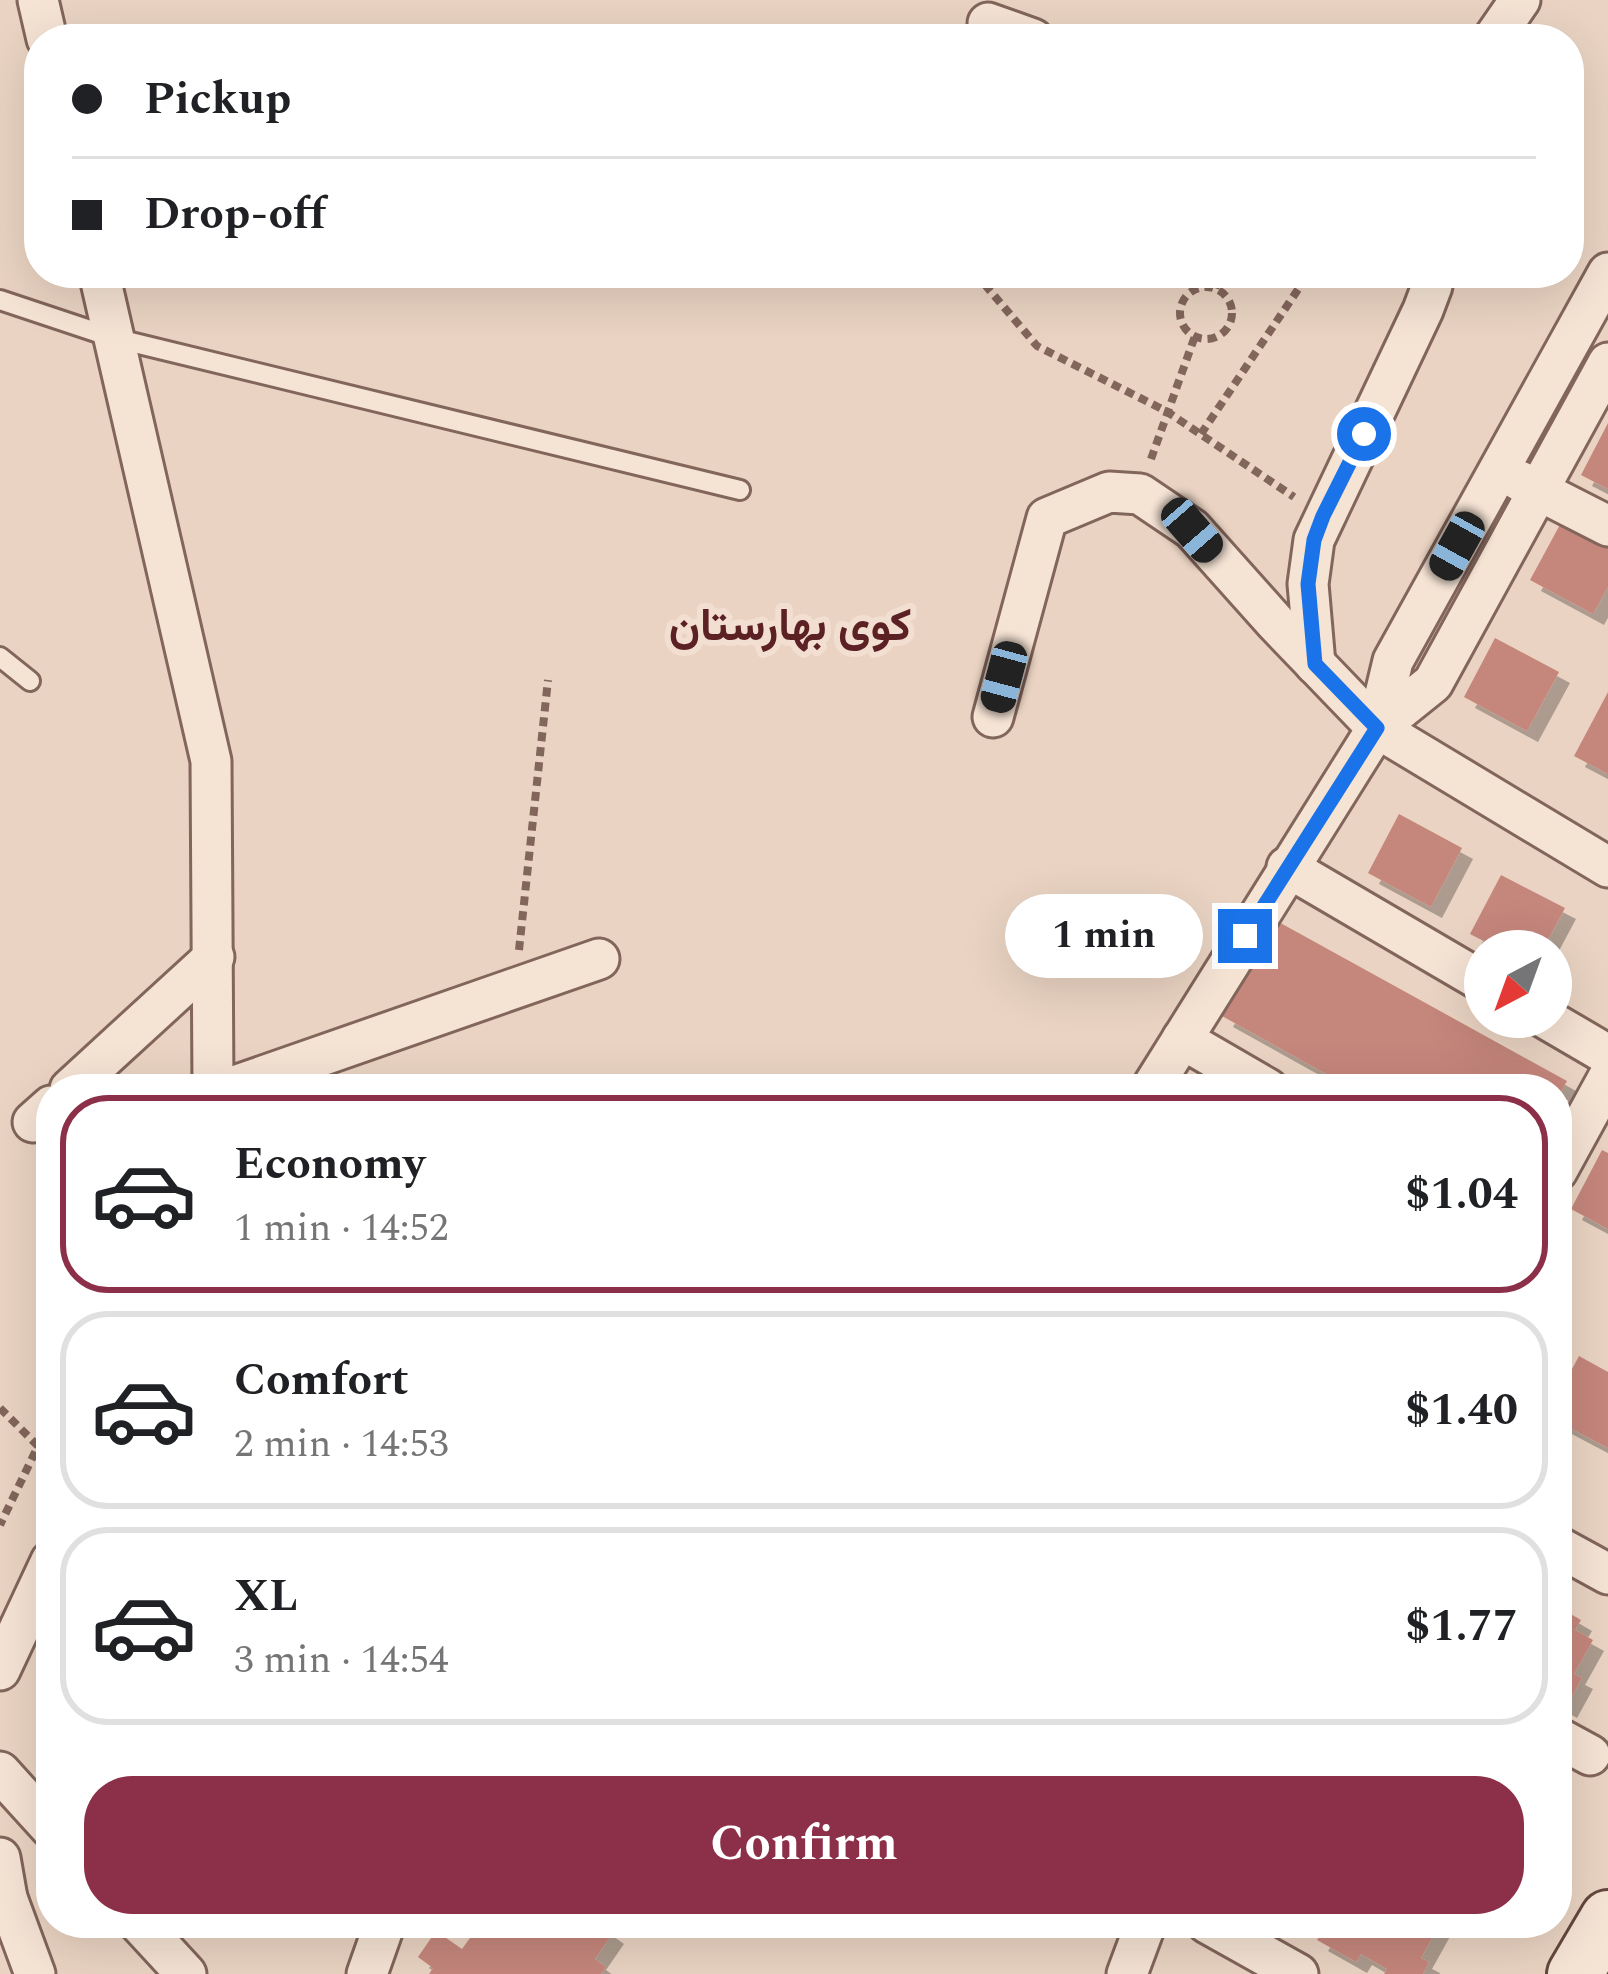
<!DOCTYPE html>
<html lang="en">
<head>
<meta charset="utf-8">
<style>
	body { margin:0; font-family:Spectral,Vazirmatn,serif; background:#f2f2f2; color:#202124; height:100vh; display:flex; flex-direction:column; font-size:45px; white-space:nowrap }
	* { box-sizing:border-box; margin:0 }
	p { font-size:39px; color:#757577 }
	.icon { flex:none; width:66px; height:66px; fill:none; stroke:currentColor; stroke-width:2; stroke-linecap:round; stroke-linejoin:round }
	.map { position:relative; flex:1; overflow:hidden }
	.side { position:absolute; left:36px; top:1074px; width:1536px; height:864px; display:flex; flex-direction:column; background:#fff; border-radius:48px; box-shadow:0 12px 48px #0002 }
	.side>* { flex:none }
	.top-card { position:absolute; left:24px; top:24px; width:1560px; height:264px; border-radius:48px; box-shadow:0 12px 48px #0002; display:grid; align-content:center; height:264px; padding:0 48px; background:#fff }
	.needle { width:78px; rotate:221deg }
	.buttons { position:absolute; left:1464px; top:930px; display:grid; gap:24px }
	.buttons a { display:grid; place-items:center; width:108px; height:108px; border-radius:50%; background:#fff; box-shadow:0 12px 48px #0002; font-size:60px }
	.end { position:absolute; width:54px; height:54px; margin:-27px; border:15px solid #1a73e8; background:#fff; box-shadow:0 0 0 6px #fff }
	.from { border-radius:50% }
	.bubble { position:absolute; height:84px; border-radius:42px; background:#fff; box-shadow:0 12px 48px #0002; font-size:39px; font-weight:700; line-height:84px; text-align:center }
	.car { position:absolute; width:36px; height:72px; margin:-36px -18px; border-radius:15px; box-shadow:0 0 9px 3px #0007; background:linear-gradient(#222 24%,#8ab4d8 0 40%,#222 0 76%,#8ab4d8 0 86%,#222 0) }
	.top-card b { display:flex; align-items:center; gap:42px; height:114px; font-size:45px }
	.top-card b+b { border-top:3px solid #e0e0e0 }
	.top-card i { width:30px; height:30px; background:#202124 }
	ul { padding:21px 0 0; list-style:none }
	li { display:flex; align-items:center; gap:36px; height:198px; margin:0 24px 18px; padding:0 24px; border:6px solid #e0e0e0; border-radius:48px }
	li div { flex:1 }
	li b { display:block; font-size:45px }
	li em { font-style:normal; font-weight:700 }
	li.current { border-color:#8c3049 }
	li>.icon { width:108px; height:108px; stroke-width:1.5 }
	.primary-button { display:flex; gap:24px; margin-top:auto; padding:24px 48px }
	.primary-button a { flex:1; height:138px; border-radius:48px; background:#8c3049; color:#fff; font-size:48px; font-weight:700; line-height:138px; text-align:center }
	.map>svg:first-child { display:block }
	.building { fill:#c5867b; filter:url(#shadow) }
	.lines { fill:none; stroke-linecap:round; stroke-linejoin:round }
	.lane-casing { stroke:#82655b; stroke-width:24 }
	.street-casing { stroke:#82655b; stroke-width:45 }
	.secondary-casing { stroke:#64473e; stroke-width:60 }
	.path { stroke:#82655b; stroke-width:8; stroke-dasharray:9 6; stroke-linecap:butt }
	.lane { stroke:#f5e3d4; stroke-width:18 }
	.street { stroke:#f5e3d4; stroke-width:39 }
	.secondary { stroke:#f5e3d4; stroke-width:54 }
	.route { stroke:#1a73e8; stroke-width:15 }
	.labels { text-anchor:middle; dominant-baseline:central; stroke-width:12; stroke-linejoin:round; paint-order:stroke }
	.neighbourhood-label { font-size:45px; font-weight:bold; fill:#5c2124; stroke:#f2dfd1 }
</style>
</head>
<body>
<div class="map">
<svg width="1608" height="1974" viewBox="0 0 1608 1974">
	<defs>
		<filter id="shadow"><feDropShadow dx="11" dy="11" stdDeviation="0" flood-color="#0004"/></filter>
	</defs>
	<rect width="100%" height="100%" fill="#ead3c2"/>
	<g class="building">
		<path d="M 1608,423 L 1608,489 L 1581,475 Z"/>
		<path d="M 1562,521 L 1608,546 L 1608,587 L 1593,614 L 1530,580 Z"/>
		<path d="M 1495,638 L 1559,672 L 1527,731 L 1464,697 Z"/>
		<path d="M 1608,692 L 1608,774 L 1574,756 Z"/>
		<path d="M 1399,814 L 1462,848 L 1431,907 L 1368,873 Z"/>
		<path d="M 1501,875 L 1565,908 L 1542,951 L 1503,951 L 1470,934 Z"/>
		<path d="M 1275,920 L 1567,1081 L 1557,1099 L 1557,1089 L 1353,1089 L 1222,1016 Z"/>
		<path d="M 1602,1150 L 1608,1153 L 1608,1229 L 1571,1209 Z"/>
		<path d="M 1579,1356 L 1608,1372 L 1608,1448 L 1557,1421 L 1557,1397 Z"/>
		<path d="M 1557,1606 L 1581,1620 L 1575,1630 L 1593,1640 L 1574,1674 L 1582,1678 L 1566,1707 L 1557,1702 Z"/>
		<path d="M 472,1923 L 554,1923 L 561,1928 L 565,1923 L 599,1923 L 613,1933 L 595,1959 L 606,1967 L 601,1974 L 429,1974 L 433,1968 L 418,1957 L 436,1931 L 462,1949 L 478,1927 Z"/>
		<path d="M 1327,1923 L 1438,1923 L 1440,1924 L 1421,1958 L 1429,1962 L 1423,1974 L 1384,1974 L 1387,1969 L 1361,1954 L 1356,1962 L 1317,1940 Z"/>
	</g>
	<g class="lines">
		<defs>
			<g id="lane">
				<path d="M 0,300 L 114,338 L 740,490"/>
				<path d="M 0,657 L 30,681"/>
			</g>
			<g id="street">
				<path d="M 38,0 L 47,39"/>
				<path d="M 988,23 L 1033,39"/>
				<path d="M 1493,39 L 1520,0"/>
				<path d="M 99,273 L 211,761 L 213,1089"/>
				<path d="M 1520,481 L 1608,526"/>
				<path d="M 1315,664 L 1308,584 L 1314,540 L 1423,310 L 1432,286 L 1431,273"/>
				<path d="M 993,717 L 1047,518 L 1109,492 L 1140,494 L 1192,529 L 1276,623 L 1377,728 L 1608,867"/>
				<path d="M 1377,728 L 1393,661 L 1608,273"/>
				<path d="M 1287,867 L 1485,983"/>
				<path d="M 1543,1017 L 1608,1055"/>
				<path d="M 1182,1039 L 1268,1089"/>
				<path d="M 70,1089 L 214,957"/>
				<path d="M 226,1089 L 599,959"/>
				<path d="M 1151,1089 L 1377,728 L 1433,683 L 1608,363"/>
				<path d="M 33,1122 L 51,1106"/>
				<path d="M 1557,1171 L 1608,1078"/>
				<path d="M 1557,1546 L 1608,1574"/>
				<path d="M 0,1670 L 51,1561"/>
				<path d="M 1557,1737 L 1590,1755"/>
				<path d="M 0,1772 L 51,1828"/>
				<path d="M 0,1858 L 7,1898 L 0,1912"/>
				<path d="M 7,1898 L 35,1974"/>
				<path d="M 139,1923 L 186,1974"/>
				<path d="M 1207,1923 L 1298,1974"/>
				<path d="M 367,1974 L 385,1923"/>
				<path d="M 1127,1974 L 1146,1923"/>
			</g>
			<path id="secondary" d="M 1575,1974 L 1608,1918"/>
		</defs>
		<use href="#lane" class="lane-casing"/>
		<use href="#street" class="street-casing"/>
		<use href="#secondary" class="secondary-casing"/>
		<g class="path">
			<path d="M 975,273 L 1037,346 L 1166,411 L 1294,497"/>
			<circle cx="1206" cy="313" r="26"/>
			<path d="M 1215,288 L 1221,273"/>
			<path d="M 1201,434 L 1309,273"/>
			<path d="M 1151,459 L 1195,336"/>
			<path d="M 519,950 L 548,680"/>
			<path d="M 0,1408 L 38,1446 L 0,1525"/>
		</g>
		<use href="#lane" class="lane"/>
		<use href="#street" class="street"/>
		<use href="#secondary" class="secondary"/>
	</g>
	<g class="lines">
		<path class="route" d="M 1245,936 L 1377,728 L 1315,664 L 1308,584 L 1314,540 L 1323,516 L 1364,434"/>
	</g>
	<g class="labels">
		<g class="neighbourhood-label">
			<text x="790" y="626">کوی بهارستان</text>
		</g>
	</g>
</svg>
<div class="buttons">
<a><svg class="needle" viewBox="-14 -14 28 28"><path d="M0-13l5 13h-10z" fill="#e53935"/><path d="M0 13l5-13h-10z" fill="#757577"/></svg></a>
</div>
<i class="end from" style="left:1364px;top:434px"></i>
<i class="end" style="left:1245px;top:936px"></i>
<div class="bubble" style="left:1005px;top:894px;width:198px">1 min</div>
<i class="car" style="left:1192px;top:530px;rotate:139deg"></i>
<i class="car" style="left:1457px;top:546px;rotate:209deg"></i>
<i class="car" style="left:1004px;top:677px;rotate:195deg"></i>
<div class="top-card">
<b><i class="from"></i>Pickup</b>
<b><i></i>Drop-off</b>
</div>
<section class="side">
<ul>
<li class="current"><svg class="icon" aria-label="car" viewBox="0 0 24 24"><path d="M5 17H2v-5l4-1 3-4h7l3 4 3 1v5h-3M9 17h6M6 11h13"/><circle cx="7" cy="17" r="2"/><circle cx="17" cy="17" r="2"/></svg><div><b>Economy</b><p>1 min · 14:52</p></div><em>$1.04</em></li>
<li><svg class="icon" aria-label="car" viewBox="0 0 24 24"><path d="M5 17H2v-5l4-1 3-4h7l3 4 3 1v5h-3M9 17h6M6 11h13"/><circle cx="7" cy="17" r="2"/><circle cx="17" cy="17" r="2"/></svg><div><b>Comfort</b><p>2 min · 14:53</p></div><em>$1.40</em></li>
<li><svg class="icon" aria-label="car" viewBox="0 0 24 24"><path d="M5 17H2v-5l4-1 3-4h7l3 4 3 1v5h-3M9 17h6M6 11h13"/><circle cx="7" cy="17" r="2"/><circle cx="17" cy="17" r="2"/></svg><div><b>XL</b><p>3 min · 14:54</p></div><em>$1.77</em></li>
</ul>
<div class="primary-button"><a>Confirm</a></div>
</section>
</div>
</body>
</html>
